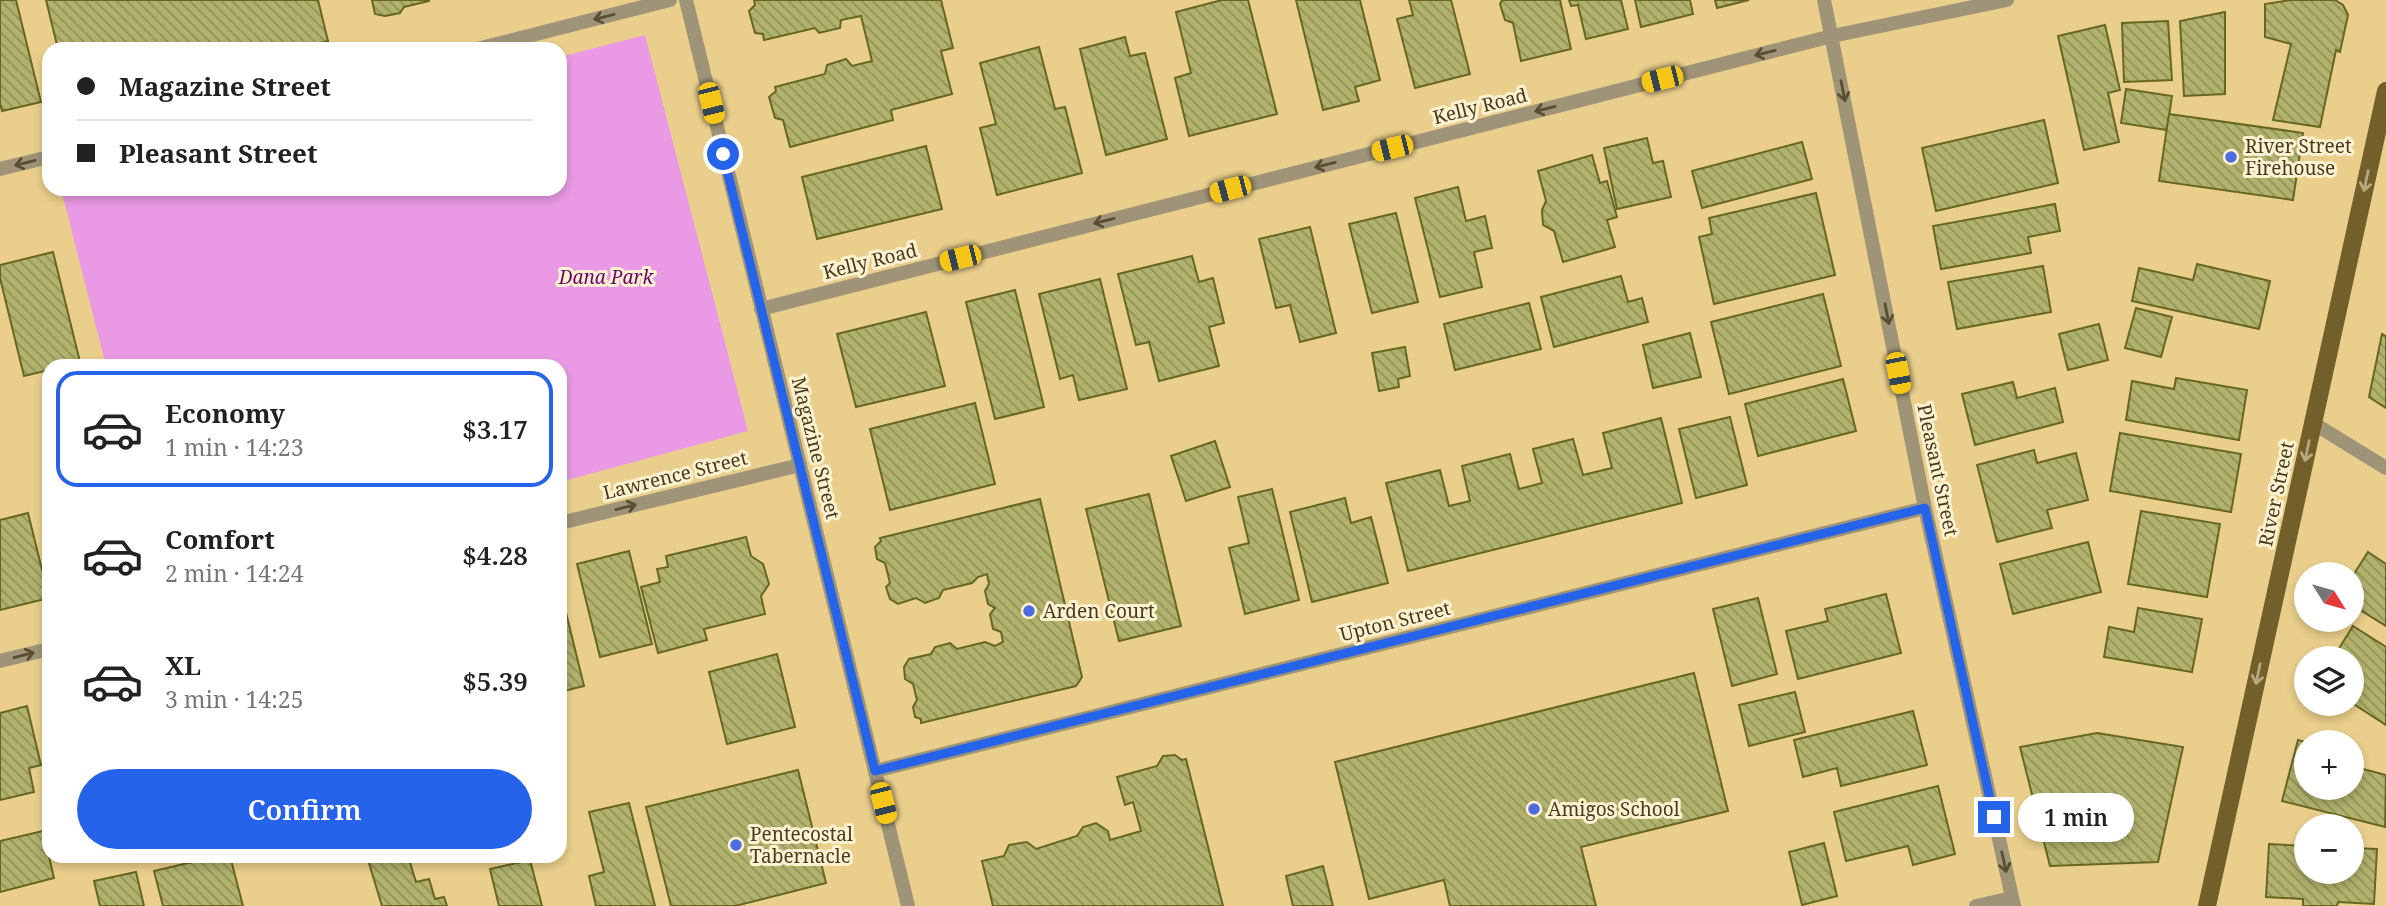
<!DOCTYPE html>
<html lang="en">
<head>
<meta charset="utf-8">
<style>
	body { margin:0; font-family:"Noto Serif",serif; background:#f2f2f2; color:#222; height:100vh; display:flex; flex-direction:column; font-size:26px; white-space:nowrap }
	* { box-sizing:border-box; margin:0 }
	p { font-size:23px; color:#767676 }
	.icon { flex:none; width:38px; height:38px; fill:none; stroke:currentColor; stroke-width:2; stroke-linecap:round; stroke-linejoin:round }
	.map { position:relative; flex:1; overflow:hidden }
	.drawer { position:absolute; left:42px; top:359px; width:525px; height:504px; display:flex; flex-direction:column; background:#fff; border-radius:21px; box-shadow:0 4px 10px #0003 }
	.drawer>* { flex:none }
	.banner { position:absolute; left:42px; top:42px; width:525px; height:154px; border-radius:21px; box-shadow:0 4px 10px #0003; display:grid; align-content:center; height:154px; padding:0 35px; background:#fff }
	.needle { width:46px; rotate:127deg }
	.fabs { position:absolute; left:2294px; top:562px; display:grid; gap:14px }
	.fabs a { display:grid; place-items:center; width:70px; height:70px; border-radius:50%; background:#fff; box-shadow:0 4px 10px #0003; font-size:35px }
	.end { position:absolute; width:32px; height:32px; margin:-16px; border:9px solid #2563eb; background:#fff; box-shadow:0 0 0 4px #fff }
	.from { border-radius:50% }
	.bubble { position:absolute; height:49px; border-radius:24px; background:#fff; box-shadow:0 4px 10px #0003; font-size:23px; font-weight:600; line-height:49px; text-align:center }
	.car { position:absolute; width:21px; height:42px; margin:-21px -10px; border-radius:9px; box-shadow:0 0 5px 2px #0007; background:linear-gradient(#f5c518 24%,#345 0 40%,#f5c518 0 76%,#345 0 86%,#f5c518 0) }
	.banner b { display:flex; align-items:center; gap:24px; height:66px; font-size:26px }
	.banner b+b { border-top:2px solid #e0e0e0 }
	.banner i { width:18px; height:18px; background:#222 }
	ul { padding:12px 0 0; list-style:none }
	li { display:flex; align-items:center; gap:21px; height:116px; margin:0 14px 10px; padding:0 21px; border:4px solid transparent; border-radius:21px }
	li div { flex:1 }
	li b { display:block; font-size:26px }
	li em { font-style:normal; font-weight:600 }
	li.on { border-color:#2563eb }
	li>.icon { width:63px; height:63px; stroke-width:1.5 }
	.action { display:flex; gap:14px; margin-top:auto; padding:14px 35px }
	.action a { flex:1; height:80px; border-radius:42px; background:#2563eb; color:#fff; font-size:28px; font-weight:600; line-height:80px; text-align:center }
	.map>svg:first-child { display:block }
	.green { fill:#ea99e4 }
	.building { fill:url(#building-back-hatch); stroke:#676721; stroke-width:2 }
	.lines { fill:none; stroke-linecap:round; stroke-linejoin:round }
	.minor { stroke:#9f9478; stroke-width:14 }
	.tertiary { stroke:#9f9478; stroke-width:14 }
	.primary { stroke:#735f29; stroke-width:18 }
	.oneway { stroke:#594e32 }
	.oneway2 { stroke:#b9a87d }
	.route { stroke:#2563eb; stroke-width:9 }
	.poi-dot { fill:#4e6ce1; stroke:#fff2d1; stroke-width:2.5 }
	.labels { text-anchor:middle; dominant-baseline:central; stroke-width:6; stroke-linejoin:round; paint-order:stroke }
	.street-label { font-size:19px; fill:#473c20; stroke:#fff2d1 }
	.poi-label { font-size:19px; fill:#473c20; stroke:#fff2d1; text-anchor:start }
	.park-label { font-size:19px; font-style:italic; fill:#6e006c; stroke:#fff2d1 }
</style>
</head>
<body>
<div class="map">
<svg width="2386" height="906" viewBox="0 0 2386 906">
	<defs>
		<pattern id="building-back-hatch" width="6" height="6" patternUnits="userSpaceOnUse" patternTransform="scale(1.75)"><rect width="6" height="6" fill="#b1b26d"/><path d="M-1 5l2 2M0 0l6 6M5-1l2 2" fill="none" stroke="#929259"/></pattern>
	</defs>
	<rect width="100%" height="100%" fill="#eacf8c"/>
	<path class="green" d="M 645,35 L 748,431 L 560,482 L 560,366 L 106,366 L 61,189 L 560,189 L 560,57 Z"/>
	<g class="building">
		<path d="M 0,0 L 16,0 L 41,102 L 2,111 L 0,103 Z"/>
		<path d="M 46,0 L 318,0 L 328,41 L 297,49 L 58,49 Z"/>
		<path d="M 372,0 L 429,0 L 429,1 L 404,7 L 400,13 L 385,16 L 375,14 Z"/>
		<path d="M 754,0 L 941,0 L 953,48 L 941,51 L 952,94 L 891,110 L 893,120 L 790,147 L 783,120 L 775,118 L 769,97 L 776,91 L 775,87 L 825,74 L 827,65 L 846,59 L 852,66 L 872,61 L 861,16 L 841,20 L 840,28 L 819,33 L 815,28 L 764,40 L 763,34 L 755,33 L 749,11 L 755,5 Z"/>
		<path d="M 1222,0 L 1248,0 L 1277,114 L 1189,136 L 1175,78 L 1191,73 L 1176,12 Z"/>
		<path d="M 1296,0 L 1360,0 L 1380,80 L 1355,87 L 1359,101 L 1323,110 Z"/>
		<path d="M 1409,0 L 1451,0 L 1470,74 L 1415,88 L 1397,19 L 1413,15 Z"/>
		<path d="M 1502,0 L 1560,0 L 1571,49 L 1521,61 L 1513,23 L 1505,20 L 1500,4 Z"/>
		<path d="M 1569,0 L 1621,0 L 1628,29 L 1586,39 L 1578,5 L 1571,6 Z"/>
		<path d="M 1635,0 L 1690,0 L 1693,14 L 1641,27 Z"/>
		<path d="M 1715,0 L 1749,0 L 1717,8 Z"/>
		<path d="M 2291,0 L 2335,0 L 2343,5 L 2348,15 L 2340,52 L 2336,50 L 2320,127 L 2273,120 L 2291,44 L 2265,37 L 2265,4 Z"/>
		<path d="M 2225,12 L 2225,94 L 2184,96 L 2180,21 Z"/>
		<path d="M 2168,21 L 2172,80 L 2124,82 L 2122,23 Z"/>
		<path d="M 2105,25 L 2120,90 L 2108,93 L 2119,142 L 2084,150 L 2058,36 Z"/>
		<path d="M 1125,37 L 1130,56 L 1145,53 L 1167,139 L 1106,155 L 1080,49 Z"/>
		<path d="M 1039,47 L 1055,109 L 1065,107 L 1082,173 L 997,195 L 980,128 L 996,124 L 980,63 Z"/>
		<path d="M 2126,89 L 2172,96 L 2167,130 L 2121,123 Z"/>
		<path d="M 2169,114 L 2303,133 L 2293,200 L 2159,181 Z"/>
		<path d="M 2044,120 L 2058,183 L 1936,211 L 1922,148 Z"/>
		<path d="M 1647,138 L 1653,163 L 1663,161 L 1671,197 L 1617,209 L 1604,148 Z"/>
		<path d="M 1802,142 L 1812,179 L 1702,208 L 1692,171 Z"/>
		<path d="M 926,146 L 942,209 L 817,239 L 802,177 Z"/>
		<path d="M 1592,155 L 1600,183 L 1607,181 L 1617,217 L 1607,220 L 1615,247 L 1563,262 L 1554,231 L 1543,225 L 1542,210 L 1546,201 L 1538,171 Z"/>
		<path d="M 1458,187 L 1466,221 L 1485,216 L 1492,248 L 1474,252 L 1482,287 L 1440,297 L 1415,198 Z"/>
		<path d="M 1816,193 L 1835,275 L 1714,304 L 1699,237 L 1712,234 L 1709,218 Z"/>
		<path d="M 2055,204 L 2060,231 L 2028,237 L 2031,253 L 1941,269 L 1933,226 Z"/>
		<path d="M 1396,213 L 1418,302 L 1372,313 L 1349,224 Z"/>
		<path d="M 1310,227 L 1336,333 L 1300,342 L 1290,305 L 1276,308 L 1259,239 Z"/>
		<path d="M 53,252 L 80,362 L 65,366 L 49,366 L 49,370 L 24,376 L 0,278 L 0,265 Z"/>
		<path d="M 1192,256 L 1199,282 L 1213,278 L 1224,323 L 1209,327 L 1219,366 L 1159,381 L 1149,342 L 1136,345 L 1118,274 Z"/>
		<path d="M 2197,264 L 2270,281 L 2259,329 L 2132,301 L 2139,268 L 2193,280 Z"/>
		<path d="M 2043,266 L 2051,312 L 1957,329 L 1948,282 Z"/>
		<path d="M 1621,276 L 1628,302 L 1642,298 L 1648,322 L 1554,347 L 1541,297 Z"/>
		<path d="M 1100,279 L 1127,389 L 1079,400 L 1073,375 L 1060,379 L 1039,294 Z"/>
		<path d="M 1015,290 L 1044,407 L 995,419 L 966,302 Z"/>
		<path d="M 1823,294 L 1841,366 L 1729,394 L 1711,322 Z"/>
		<path d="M 1529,303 L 1541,349 L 1455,370 L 1444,324 Z"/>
		<path d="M 2136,308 L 2172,317 L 2161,357 L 2125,348 Z"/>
		<path d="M 926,312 L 945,386 L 856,407 L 837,334 Z"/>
		<path d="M 2099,324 L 2108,360 L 2068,370 L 2059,334 Z"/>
		<path d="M 1690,333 L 1701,377 L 1653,388 L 1643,345 Z"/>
		<path d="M 2382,334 L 2386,336 L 2386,408 L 2369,397 Z"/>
		<path d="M 1405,347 L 1410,376 L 1398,379 L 1399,387 L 1379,391 L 1372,353 Z"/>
		<path d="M 2176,378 L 2247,390 L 2239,440 L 2126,420 L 2132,381 L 2174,389 Z"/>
		<path d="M 1843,379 L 1856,431 L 1758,456 L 1745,404 Z"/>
		<path d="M 2013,382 L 2017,398 L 2055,388 L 2063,422 L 1975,445 L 1962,394 Z"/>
		<path d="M 975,403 L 995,484 L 890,510 L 870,429 Z"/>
		<path d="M 1730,417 L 1747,485 L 1696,498 L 1679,429 Z"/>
		<path d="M 1661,418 L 1682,503 L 1408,571 L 1386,483 L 1440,470 L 1449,506 L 1470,501 L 1462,466 L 1510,454 L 1519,489 L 1542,483 L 1533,449 L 1573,439 L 1583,475 L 1612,468 L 1603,433 Z"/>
		<path d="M 2120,433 L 2241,454 L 2231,512 L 2110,491 Z"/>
		<path d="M 1215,441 L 1230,487 L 1186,501 L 1171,456 Z"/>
		<path d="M 2034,450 L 2037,463 L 2076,453 L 2088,500 L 2047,510 L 2052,528 L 1997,542 L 1977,465 Z"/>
		<path d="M 1272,489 L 1299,600 L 1245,614 L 1229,548 L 1249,543 L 1238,497 Z"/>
		<path d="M 1149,494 L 1181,626 L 1119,641 L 1086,509 Z"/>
		<path d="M 1345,498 L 1351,523 L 1371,517 L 1388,583 L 1312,602 L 1290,512 Z"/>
		<path d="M 1040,499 L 1082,677 L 1076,686 L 921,723 L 921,719 L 915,717 L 913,707 L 917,700 L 913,684 L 905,679 L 904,667 L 909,659 L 931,654 L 935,647 L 950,643 L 957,649 L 985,642 L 995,646 L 1003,642 L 1001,632 L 993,629 L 990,614 L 995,608 L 988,604 L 985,591 L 989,584 L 987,574 L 978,577 L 972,583 L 943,590 L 939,598 L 925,603 L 916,598 L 898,604 L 890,599 L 886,587 L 890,583 L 885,563 L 877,559 L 875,547 L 881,541 L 880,538 Z"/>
		<path d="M 2141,511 L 2220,524 L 2207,597 L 2128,584 Z"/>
		<path d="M 28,513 L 49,598 L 0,610 L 0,520 Z"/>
		<path d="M 746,537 L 751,556 L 763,564 L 769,584 L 761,596 L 765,614 L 704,629 L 707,640 L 658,653 L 641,587 L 660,582 L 657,569 L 668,567 L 666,556 Z"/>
		<path d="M 2088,542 L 2101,592 L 2013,614 L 2000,564 Z"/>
		<path d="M 629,551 L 652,644 L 600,657 L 577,564 Z"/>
		<path d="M 2368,552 L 2386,564 L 2386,626 L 2352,605 L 2352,577 Z"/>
		<path d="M 560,588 L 584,686 L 560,692 Z"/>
		<path d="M 1886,594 L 1901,653 L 1798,679 L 1786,631 L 1828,621 L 1825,609 Z"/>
		<path d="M 1758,598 L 1777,674 L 1732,686 L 1713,609 Z"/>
		<path d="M 2138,608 L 2202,619 L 2192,672 L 2104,657 L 2109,627 L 2134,632 Z"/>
		<path d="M 2353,626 L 2386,647 L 2386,725 L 2352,703 L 2352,658 L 2333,658 Z"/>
		<path d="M 777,654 L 795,727 L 727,744 L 709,672 Z"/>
		<path d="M 1694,673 L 1728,811 L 1581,847 L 1596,906 L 1450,906 L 1444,880 L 1369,899 L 1335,762 Z"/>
		<path d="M 1795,692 L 1805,732 L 1749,746 L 1739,705 Z"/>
		<path d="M 27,706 L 41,765 L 29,768 L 34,792 L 0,800 L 0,713 Z"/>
		<path d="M 1913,711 L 1927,765 L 1841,786 L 1837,768 L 1803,777 L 1794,740 Z"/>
		<path d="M 2097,733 L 2183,747 L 2158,862 L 2050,866 L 2020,747 Z"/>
		<path d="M 2298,740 L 2306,742 L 2306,788 L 2352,788 L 2352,766 L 2386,775 L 2385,827 L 2282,801 Z"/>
		<path d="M 1175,755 L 1182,760 L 1186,759 L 1223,906 L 993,906 L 982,861 L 1004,856 L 1009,845 L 1027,842 L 1036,849 L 1077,836 L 1083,827 L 1096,823 L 1108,831 L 1110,840 L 1141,831 L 1133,802 L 1125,805 L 1117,777 L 1157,766 L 1163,756 Z"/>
		<path d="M 798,770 L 826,883 L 735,906 L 671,906 L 646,807 Z"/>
		<path d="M 1938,786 L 1955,854 L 1913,865 L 1908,846 L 1846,861 L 1834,812 Z"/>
		<path d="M 629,803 L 655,906 L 596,906 L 589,876 L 604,872 L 589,812 Z"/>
		<path d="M 43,831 L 54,878 L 0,892 L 0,841 Z"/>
		<path d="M 1824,843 L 1837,896 L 1802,905 L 1789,852 Z"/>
		<path d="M 2269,844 L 2306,846 L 2306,872 L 2352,872 L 2352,848 L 2377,849 L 2374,904 L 2338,902 L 2337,906 L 2303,906 L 2303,899 L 2266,897 Z"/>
		<path d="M 218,856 L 230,856 L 243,906 L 163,906 L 154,871 Z"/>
		<path d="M 382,856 L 408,856 L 416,882 L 429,879 L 435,899 L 444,897 L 447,906 L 382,906 L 368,860 Z"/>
		<path d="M 530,860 L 542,906 L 499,906 L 490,869 Z"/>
		<path d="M 1323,866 L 1333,906 L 1293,906 L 1286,876 Z"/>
		<path d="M 136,872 L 144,906 L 100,906 L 94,881 Z"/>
	</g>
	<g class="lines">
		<g class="minor">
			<path d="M 477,49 L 670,0"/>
			<path d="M 0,169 L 49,157"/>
			<path d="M 761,309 L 1832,36 L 2007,0"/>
			<path d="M 2313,423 L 2386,468"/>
			<path d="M 560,523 L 800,465"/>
			<path d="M 0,661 L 49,649"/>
			<path d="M 875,771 L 1925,508"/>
			<path d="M 1976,906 L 2012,898"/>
		</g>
		<g class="tertiary">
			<path d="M 686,0 L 908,906"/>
			<path d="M 1824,0 L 1925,508 L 2014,906"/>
		</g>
		<path class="primary" d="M 2207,906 L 2386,91"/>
	</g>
	<defs><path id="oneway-shaft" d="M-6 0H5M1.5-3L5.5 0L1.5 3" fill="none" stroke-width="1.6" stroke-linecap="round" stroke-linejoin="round" transform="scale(1.75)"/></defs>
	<g class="oneway">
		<use href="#oneway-shaft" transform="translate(604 17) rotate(166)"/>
		<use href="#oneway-shaft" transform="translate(1765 53) rotate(166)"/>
		<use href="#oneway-shaft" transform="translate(1843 91) rotate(79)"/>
		<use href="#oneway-shaft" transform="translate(1545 109) rotate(166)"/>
		<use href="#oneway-shaft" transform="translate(25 163) rotate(166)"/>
		<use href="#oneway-shaft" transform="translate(1325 165) rotate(166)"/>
		<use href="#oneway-shaft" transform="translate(1104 221) rotate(166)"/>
		<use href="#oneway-shaft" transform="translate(1887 314) rotate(79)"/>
		<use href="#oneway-shaft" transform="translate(626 507) rotate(-14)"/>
		<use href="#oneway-shaft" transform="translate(24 655) rotate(-14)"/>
		<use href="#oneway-shaft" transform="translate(2004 862) rotate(77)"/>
	</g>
	<g class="oneway2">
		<use href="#oneway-shaft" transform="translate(2366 181) rotate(102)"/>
		<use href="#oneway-shaft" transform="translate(2307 451) rotate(102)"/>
		<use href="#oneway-shaft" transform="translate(2258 674) rotate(102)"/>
	</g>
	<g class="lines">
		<path class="route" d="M 723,154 L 875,771 L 1925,508 L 1994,817"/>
	</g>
	<g class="poi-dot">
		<circle cx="2231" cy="157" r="7"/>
		<circle cx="1029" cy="611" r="7"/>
		<circle cx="1534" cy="809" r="7"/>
		<circle cx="736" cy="845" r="7"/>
	</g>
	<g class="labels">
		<g class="street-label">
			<text transform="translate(1480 106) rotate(-14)">Kelly Road</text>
			<text transform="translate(870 261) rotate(-14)">Kelly Road</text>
			<text transform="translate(816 448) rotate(76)">Magazine Street</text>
			<text transform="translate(1938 470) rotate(78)">Pleasant Street</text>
			<text transform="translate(675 475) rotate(-14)">Lawrence Street</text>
			<text transform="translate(2276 494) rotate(-78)">River Street</text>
			<text transform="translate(1395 621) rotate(-14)">Upton Street</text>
		</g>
		<g class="poi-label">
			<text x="2245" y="146">River Street<tspan x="2245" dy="22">Firehouse</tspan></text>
			<text x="1043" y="611">Arden Court</text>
			<text x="1548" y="809">Amigos School</text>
			<text x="750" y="834">Pentecostal<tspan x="750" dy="22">Tabernacle</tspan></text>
		</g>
		<g class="park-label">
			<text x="606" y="277">Dana Park</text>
		</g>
	</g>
</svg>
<div class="fabs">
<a><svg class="needle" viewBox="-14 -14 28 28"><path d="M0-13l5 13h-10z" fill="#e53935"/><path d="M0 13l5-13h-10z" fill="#767676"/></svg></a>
<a><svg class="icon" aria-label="layers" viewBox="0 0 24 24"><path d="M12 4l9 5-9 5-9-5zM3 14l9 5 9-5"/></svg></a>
<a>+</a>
<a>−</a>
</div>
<i class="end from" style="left:723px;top:154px"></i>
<i class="end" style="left:1994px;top:817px"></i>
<div class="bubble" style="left:2018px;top:793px;width:116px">1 min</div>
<i class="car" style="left:1662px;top:79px;rotate:256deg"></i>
<i class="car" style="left:711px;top:103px;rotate:166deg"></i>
<i class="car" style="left:1392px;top:148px;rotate:256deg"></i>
<i class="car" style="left:1230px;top:189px;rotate:255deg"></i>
<i class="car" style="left:960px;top:258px;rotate:256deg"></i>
<i class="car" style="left:1898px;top:373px;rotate:169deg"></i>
<i class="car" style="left:883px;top:803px;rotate:166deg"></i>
<div class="banner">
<b><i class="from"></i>Magazine Street</b>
<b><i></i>Pleasant Street</b>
</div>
<section class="drawer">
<ul>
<li class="on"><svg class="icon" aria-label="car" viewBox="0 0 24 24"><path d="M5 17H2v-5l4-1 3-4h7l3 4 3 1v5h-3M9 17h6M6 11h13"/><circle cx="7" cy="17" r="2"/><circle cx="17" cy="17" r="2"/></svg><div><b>Economy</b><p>1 min · 14:23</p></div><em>$3.17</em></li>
<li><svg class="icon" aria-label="car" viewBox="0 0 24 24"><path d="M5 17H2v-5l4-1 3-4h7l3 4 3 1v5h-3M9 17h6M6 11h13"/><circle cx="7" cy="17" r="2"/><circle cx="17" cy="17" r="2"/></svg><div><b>Comfort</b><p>2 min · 14:24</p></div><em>$4.28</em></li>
<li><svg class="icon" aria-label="car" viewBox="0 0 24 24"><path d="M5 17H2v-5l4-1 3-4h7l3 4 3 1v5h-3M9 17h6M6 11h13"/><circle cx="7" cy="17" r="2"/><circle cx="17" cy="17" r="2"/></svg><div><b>XL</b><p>3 min · 14:25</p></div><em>$5.39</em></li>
</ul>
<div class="action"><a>Confirm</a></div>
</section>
</div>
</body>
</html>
